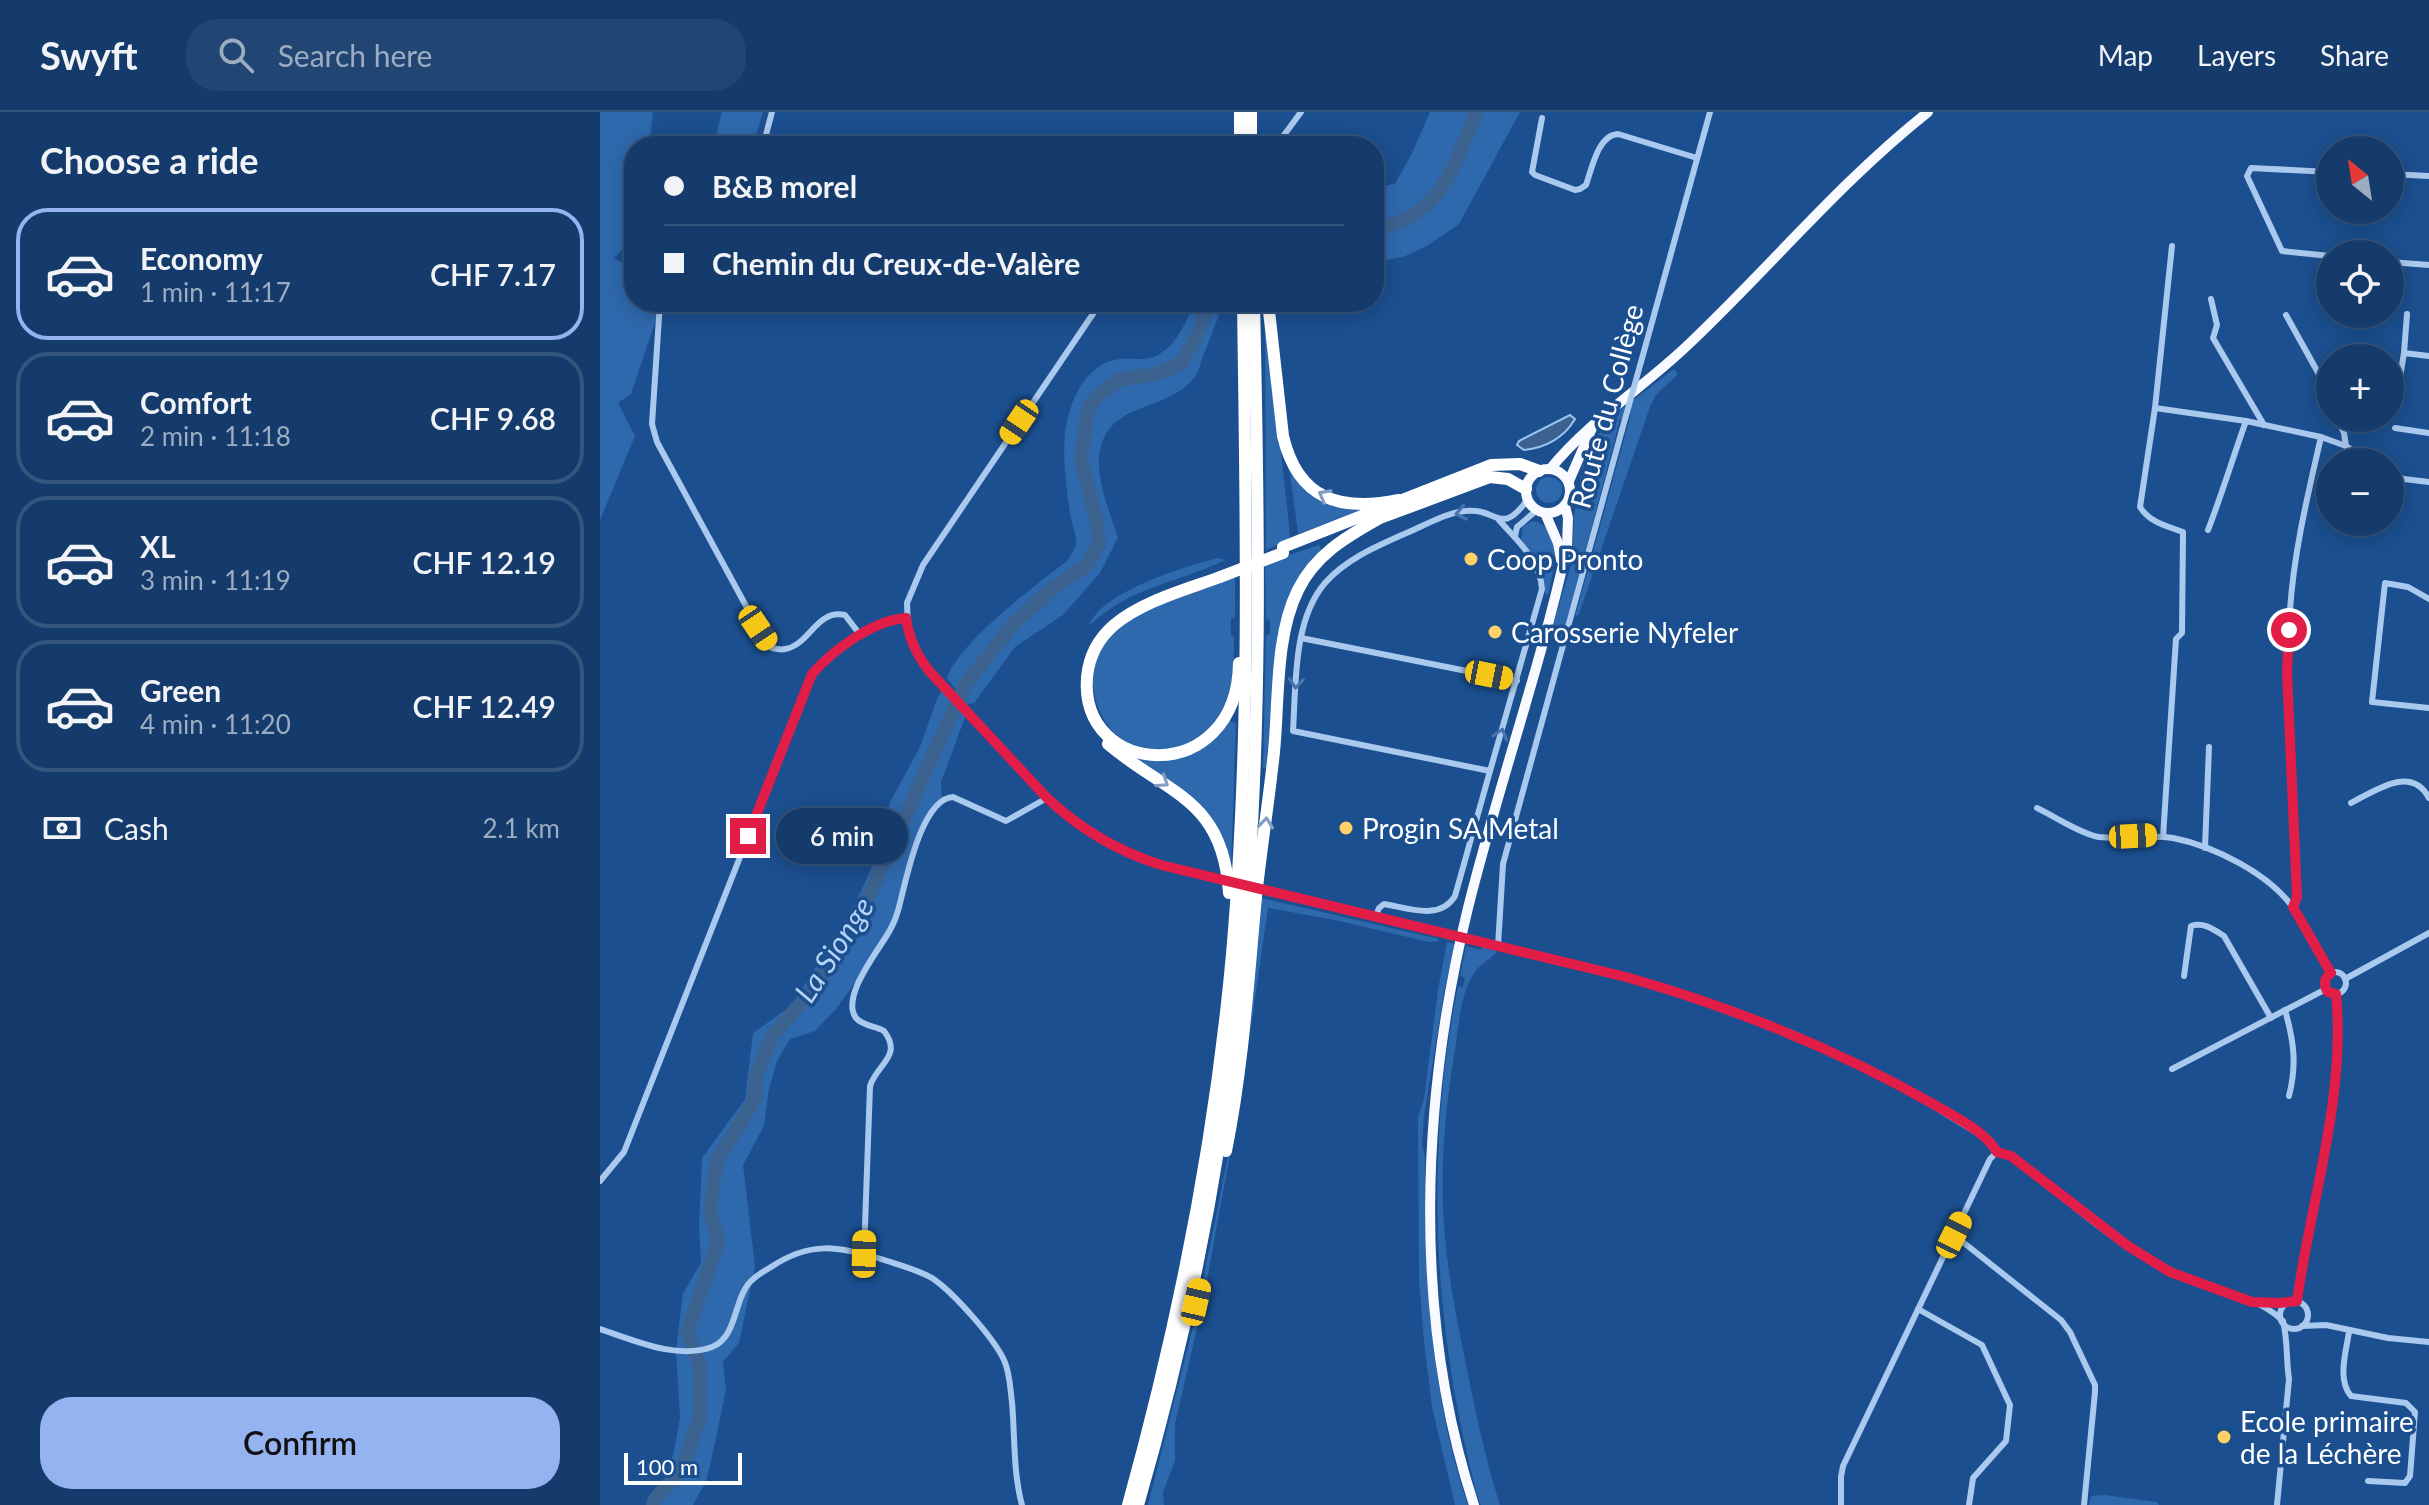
<!DOCTYPE html>
<html lang="en">
<head>
<meta charset="utf-8">
<style>
	body { margin:0; font-family:Lato,sans-serif; background:#214673; color:#f1f3f6; height:100vh; display:flex; flex-direction:column; font-size:30px; white-space:nowrap }
	* { box-sizing:border-box; margin:0 }
	p { font-size:26px; color:#9dadc1 }
	.icon { flex:none; width:44px; height:44px; fill:none; stroke:currentColor; stroke-width:2; stroke-linecap:round; stroke-linejoin:round }
	.map { position:relative; flex:1; overflow:hidden }
	.panel { display:flex; flex-direction:column; background:#143b6b; width:600px }
	.panel>* { flex:none }
	.banner { position:absolute; left:24px; top:24px; width:760px; height:176px; border-radius:32px; box-shadow:0 4px 20px #0003,0 0 0 2px #33557e; display:grid; align-content:center; height:176px; padding:0 40px; background:#143b6b }
	.needle { width:52px; rotate:330deg }
	.tools { position:absolute; left:1716px; top:24px; display:grid; gap:16px }
	.tools a { display:grid; place-items:center; width:88px; height:88px; border-radius:50%; background:#143b6b; box-shadow:0 4px 20px #0003,0 0 0 2px #33557e; font-size:40px }
	.scale { position:absolute; left:24px; bottom:20px; width:118px; box-sizing:border-box; padding-left:8px; border:4px solid #fff; border-top:0; font-size:22px; line-height:28px; white-space:nowrap; color:#fff; -webkit-text-stroke:6px #1b4f8f; paint-order:stroke }
	.end { position:absolute; width:36px; height:36px; margin:-18px; border:10px solid #e11d48; background:#fff; box-shadow:0 0 0 4px #fff }
	.from { border-radius:50% }
	.bubble { position:absolute; height:56px; border-radius:28px; background:#143b6b; box-shadow:0 4px 20px #0003,0 0 0 2px #33557e; font-size:26px; font-weight:600; line-height:56px; text-align:center }
	.car { position:absolute; width:24px; height:48px; margin:-24px -12px; border-radius:10px; box-shadow:0 0 6px 2px #0007; background:linear-gradient(#f5c518 24%,#345 0 40%,#f5c518 0 76%,#345 0 86%,#f5c518 0) }
	.banner b { display:flex; align-items:center; gap:28px; height:76px; font-size:30px }
	.banner b+b { border-top:2px solid #33557e }
	.banner i { width:20px; height:20px; background:#f1f3f6 }
	ul { padding:0; list-style:none }
	li { display:flex; align-items:center; gap:24px; height:132px; margin:0 16px 12px; padding:0 24px; border:4px solid #33557e; border-radius:32px }
	li div { flex:1 }
	li b { display:block; font-size:30px }
	li em { font-style:normal; font-weight:600 }
	li.current { border-color:#95b2f1 }
	li>.icon { width:72px; height:72px; stroke-width:1.5 }
	h2 { padding:0 40px; font-size:36px; line-height:96px }
	.pay { display:flex; align-items:center; gap:20px; height:88px; padding:0 40px; font-size:30px }
	.pay p { margin-inline-start:auto }
	.button { display:flex; gap:16px; margin-top:auto; padding:16px 40px }
	.button a { flex:1; height:92px; border-radius:32px; background:#95b2f1; color:#111; font-size:32px; font-weight:600; line-height:92px; text-align:center }
	header { display:flex; align-items:center; gap:48px; box-sizing:border-box; height:112px; padding:0 40px; background:#143b6b; border-bottom:2px solid #33557e }
	header strong { font-size:38px }
	nav { display:flex; gap:44px; margin-inline-start:auto; font-size:28px }
	.search { width:560px; height:72px; background:#214673; display:flex; align-items:center; gap:20px; box-sizing:border-box; padding:0 28px; border-radius:32px; color:#9dadc1; font-size:30px }
	main { display:flex; flex:1; min-height:0 }
	.map>svg:first-child { display:block }
	.green { fill:#2e69ad }
	.water { fill:#3c6290; stroke:#9cc4f0; stroke-width:2 }
	.lines { fill:none; stroke-linecap:round; stroke-linejoin:round }
	.river { stroke:#3c6290; stroke-width:14 }
	.minor { stroke:#a9c9ee; stroke-width:6 }
	.trunk { stroke:#f8faff; stroke-width:10 }
	.motorway { stroke:#fff; stroke-width:12 }
	.minor-bridge { stroke:#a9c9ee; stroke-width:6 }
	.motorway-bridge { stroke:#fff; stroke-width:12 }
	.oneway { stroke:#829ec1 }
	.oneway2 { stroke:#4674ac }
	.route { stroke:#e11d48; stroke-width:10 }
	.poi-dot { fill:#ffd166; stroke:#1b4f8f; stroke-width:3 }
	.labels { text-anchor:middle; dominant-baseline:central; stroke-width:7; stroke-linejoin:round; paint-order:stroke }
	.street-label { font-size:28px; fill:#fff; stroke:#1b4f8f }
	.poi-label { font-size:28px; fill:#fff; stroke:#1b4f8f; text-anchor:start }
	.water-label { font-size:30px; font-style:italic; fill:#b5d3f5; stroke:#1b4f8f }
</style>
</head>
<body>
<header>
<strong>Swyft</strong>
<div class="search"><svg class="icon" aria-label="search" viewBox="0 0 24 24"><circle cx="10" cy="10" r="6"/><path d="M15 15l6 6"/></svg>Search here</div>
<nav><a>Map</a><a>Layers</a><a>Share</a></nav>
</header>
<main>
<section class="panel">
<h2>Choose a ride</h2>
<ul>
<li class="current"><svg class="icon" aria-label="car" viewBox="0 0 24 24"><path d="M5 17H2v-5l4-1 3-4h7l3 4 3 1v5h-3M9 17h6M6 11h13"/><circle cx="7" cy="17" r="2"/><circle cx="17" cy="17" r="2"/></svg><div><b>Economy</b><p>1 min · 11:17</p></div><em>CHF 7.17</em></li>
<li><svg class="icon" aria-label="car" viewBox="0 0 24 24"><path d="M5 17H2v-5l4-1 3-4h7l3 4 3 1v5h-3M9 17h6M6 11h13"/><circle cx="7" cy="17" r="2"/><circle cx="17" cy="17" r="2"/></svg><div><b>Comfort</b><p>2 min · 11:18</p></div><em>CHF 9.68</em></li>
<li><svg class="icon" aria-label="car" viewBox="0 0 24 24"><path d="M5 17H2v-5l4-1 3-4h7l3 4 3 1v5h-3M9 17h6M6 11h13"/><circle cx="7" cy="17" r="2"/><circle cx="17" cy="17" r="2"/></svg><div><b>XL</b><p>3 min · 11:19</p></div><em>CHF 12.19</em></li>
<li><svg class="icon" aria-label="car" viewBox="0 0 24 24"><path d="M5 17H2v-5l4-1 3-4h7l3 4 3 1v5h-3M9 17h6M6 11h13"/><circle cx="7" cy="17" r="2"/><circle cx="17" cy="17" r="2"/></svg><div><b>Green</b><p>4 min · 11:20</p></div><em>CHF 12.49</em></li>
</ul>
<div class="pay"><svg class="icon" aria-label="cash" viewBox="0 0 24 24"><path d="M3 7h18v10H3z"/><circle cx="12" cy="12" r="2"/></svg>Cash<p>2.1 km</p></div>
<div class="button"><a>Confirm</a></div>
</section>
<div class="map">
<svg width="1829" height="1393" viewBox="0 0 1829 1393">
	<rect width="100%" height="100%" fill="#1b4f8f"/>
	<g class="green">
		<path d="M 0,0 L 53,0 L 49,34 L 34,34 L 33,127 L 14,146 L 34,157 L 34,190 L 62,190 L 31,282 L 18,291 L 35,324 L 0,408 Z"/>
		<path d="M 122,0 L 163,0 L 153,34 L 113,34 Z"/>
		<path d="M 830,0 L 920,0 L 859,112 L 827,134 L 803,145 L 774,150 L 774,76 L 795,72 L 812,41 Z"/>
		<path d="M 594,190 L 624,190 C 617,207 611,225 604,242 C 601,249 599,259 595,265 C 582,283 556,290 537,298 C 477,321 502,379 518,425 L 500,461 L 463,503 L 415,535 L 374,591 L 367,592 L 347,566 C 359,530 436,473 468,448 C 470,444 475,437 476,432 C 477,423 471,410 470,401 C 465,365 458,320 475,285 C 483,267 498,249 520,247 C 535,246 548,250 561,241 C 579,230 586,209 594,190 Z"/>
		<path d="M 665,220 L 668,220 L 690,423 L 689,428 L 666,438 Z"/>
		<path d="M 1074,257 L 1078,262 L 1056,283 L 1050,295 L 979,502 L 975,505 L 1031,302 L 1020,308 L 963,524 L 959,530 L 949,527 L 972,450 L 974,405 L 982,356 L 990,334 L 1010,306 Z"/>
		<path d="M 689,354 L 703,373 L 763,397 L 698,422 Z"/>
		<circle cx="949" cy="378" r="13"/>
		<path d="M 933,409 C 965,415 953,462 948,483 L 945,482 C 945,458 933,446 921,427 L 923,414 Z"/>
		<path d="M 719,433 L 722,439 L 693,478 L 668,657 L 663,656 L 666,525 L 670,521 L 670,509 L 666,506 L 665,451 Z"/>
		<path d="M 618,446 L 625,448 C 577,472 532,473 489,514 C 500,480 586,454 618,446 Z"/>
		<path d="M 635,462 L 635,505 L 631,507 L 631,523 L 634,525 C 634,546 634,572 625,591 C 596,657 507,654 494,580 C 490,556 498,537 514,520 C 534,498 569,491 596,480 C 609,475 622,468 635,462 Z"/>
		<path d="M 344,575 L 367,600 L 341,670 L 342,688 L 323,717 L 297,800 L 265,857 L 235,898 L 215,919 L 190,927 L 177,949 L 169,977 L 164,1014 L 143,1053 L 155,1154 L 139,1231 L 123,1250 L 126,1277 L 115,1331 L 106,1370 L 93,1393 L 48,1393 L 65,1367 L 74,1340 L 80,1305 L 76,1239 L 79,1212 L 83,1182 L 101,1150 L 99,1116 L 102,1046 L 145,987 L 153,921 L 191,894 L 254,794 L 277,744 L 290,690 L 320,635 L 337,587 Z"/>
		<path d="M 628,608 L 636,611 L 631,758 L 613,713 L 522,637 L 557,647 L 618,621 Z"/>
		<path d="M 661,786 L 839,827 L 838,829 L 829,830 L 735,808 L 668,796 L 642,977 L 603,1190 L 575,1312 L 575,1349 L 563,1380 L 564,1393 L 548,1393 L 596,1203 L 628,1044 Z"/>
		<path d="M 847,830 L 855,832 L 844,880 L 824,1004 L 822,1034 L 825,1045 C 824,1157 831,1288 868,1393 L 855,1393 L 832,1295 L 824,1230 L 819,1168 L 818,1004 L 824,987 L 838,878 Z"/>
		<path d="M 866,834 L 881,838 L 883,835 L 895,838 L 896,841 C 889,848 879,853 874,861 C 861,881 859,909 856,932 C 845,994 839,1062 845,1125 C 849,1170 858,1214 867,1257 C 876,1303 886,1349 900,1393 L 881,1393 L 877,1383 C 833,1216 824,1043 858,874 L 863,875 L 865,866 L 860,864 Z"/>
		<path d="M 1504,1383 L 1557,1390 L 1559,1393 L 1489,1393 L 1491,1384 Z"/>
	</g>
	<path class="water" d="M 970,303 L 975,307 C 964,326 945,336 924,338 L 917,333 L 919,329 Z"/>
	<g class="lines">
		<g class="river">
			<path d="M 774,116 C 839,109 855,52 876,0"/>
			<path d="M 53,1393 L 55,1387 L 82,1357 L 100,1304 L 100,1254 L 87,1220 L 118,1130 L 110,1098 L 117,1048 L 155,987 L 156,963 L 173,923 L 215,875 L 271,779 L 365,573 L 414,511 L 452,477 L 487,453 L 499,432 L 496,406 L 481,348 L 488,296 L 498,284 L 519,268 L 560,261 L 576,254 L 583,249 L 599,219 L 609,190"/>
		</g>
		<g class="minor">
			<path d="M 942,6 L 932,60 L 935,63 L 975,78 L 980,77 L 986,73 C 992,56 998,23 1018,22 L 1097,46"/>
			<path d="M 163,34 L 172,0"/>
			<path d="M 676,34 L 701,0"/>
			<path d="M 1730,60 L 1651,56 L 1647,64 L 1682,139 L 1730,144"/>
			<path d="M 1790,62 L 1829,64"/>
			<path d="M 1790,150 L 1829,153"/>
			<path d="M 1611,187 L 1617,213 L 1613,226 L 1664,313"/>
			<path d="M 60,190 L 52,312 L 57,330 L 158,516 L 172,536 C 176,537 181,538 185,537 C 210,533 216,497 245,503 L 261,524"/>
			<path d="M 501,190 L 323,453 L 307,491 L 308,518 L 316,541 L 330,560 L 447,686 C 498,734 539,748 606,764"/>
			<path d="M 1807,202 L 1804,241 L 1829,244"/>
			<path d="M 1686,203 L 1726,275 L 1730,288"/>
			<path d="M 1046,232 L 1110,0"/>
			<path d="M 1796,289 L 1804,241"/>
			<path d="M 1555,296 L 1646,309 L 1721,325 L 1746,334 L 1768,350"/>
			<path d="M 1737,306 L 1744,321 L 1746,334"/>
			<path d="M 1795,316 L 1829,321"/>
			<path d="M 1790,362 L 1804,367 L 1829,370"/>
			<path d="M 899,408 C 917,429 940,447 942,477 L 890,659 L 693,619 C 696,573 693,508 725,471 C 745,448 775,435 802,423 C 822,415 844,401 865,399 C 898,395 900,426 928,387"/>
			<path d="M 1608,418 C 1622,382 1633,345 1646,309"/>
			<path d="M 915,424 L 917,415 L 937,398"/>
			<path d="M 1829,487 L 1808,475 L 1785,471 L 1772,590 L 1829,596"/>
			<path d="M 701,526 L 917,569"/>
			<path d="M 1751,691 C 1775,679 1811,652 1829,686"/>
			<path d="M 1437,696 C 1454,704 1481,722 1499,725 C 1524,728 1548,722 1573,726 C 1614,734 1670,762 1694,797 C 1708,817 1719,840 1731,861"/>
			<path d="M 1563,725 L 1576,527 L 1582,521 L 1583,420 C 1567,414 1550,411 1540,395 L 1555,296 L 1572,134"/>
			<path d="M 1605,736 L 1609,635"/>
			<path d="M 676,781 L 844,822"/>
			<path d="M 1693,795 L 1697,785 C 1693,690 1683,594 1690,498 C 1694,439 1708,382 1721,325"/>
			<path d="M 775,806 L 779,796 L 784,792 C 808,796 840,809 855,784 L 890,659"/>
			<path d="M 878,830 L 1026,865 L 1083,881 L 1192,921 L 1289,967 L 1384,1025 L 1397,1040 L 1411,1044 C 1460,1082 1514,1132 1569,1159 C 1605,1177 1651,1180 1681,1207"/>
			<path d="M 898,834 L 903,752 L 1022,318"/>
			<circle cx="1735" cy="871" r="11"/>
			<path d="M 1584,864 L 1591,814 C 1604,810 1613,817 1624,824 L 1671,906"/>
			<path d="M 1745,867 L 1829,821"/>
			<path d="M 1685,898 C 1694,930 1697,952 1689,984"/>
			<path d="M 1572,957 L 1726,877"/>
			<path d="M 0,1069 L 24,1040 L 212,562 C 235,536 272,509 306,506"/>
			<path d="M 1354,1123 L 1461,1208 L 1470,1220 L 1495,1273 L 1495,1280 L 1484,1393"/>
			<path d="M 264,1142 L 270,974 C 277,952 303,944 284,919 C 275,914 263,914 256,906 C 240,884 280,837 290,818 C 294,811 297,803 299,795 C 306,769 321,687 353,685 L 406,709 L 447,686"/>
			<path d="M 1697,1189 C 1712,1088 1746,986 1736,882"/>
			<circle cx="1694" cy="1203" r="14"/>
			<path d="M 1660,1190 L 1688,1191"/>
			<path d="M 1318,1197 L 1382,1233 L 1410,1293 L 1406,1329 L 1373,1366 L 1369,1393"/>
			<path d="M 1702,1214 L 1726,1213 L 1788,1226 L 1829,1230"/>
			<path d="M 0,1217 C 34,1228 76,1248 112,1235 C 138,1225 133,1187 151,1169 C 157,1163 164,1159 171,1155 C 210,1129 238,1134 281,1147 C 299,1153 316,1157 332,1166 C 353,1180 393,1225 404,1248 C 410,1261 410,1276 412,1290 C 415,1324 413,1360 422,1393"/>
			<path d="M 1749,1220 C 1746,1240 1737,1268 1751,1284 L 1806,1291 L 1815,1300 L 1810,1364 L 1805,1371 L 1768,1369"/>
			<path d="M 1241,1393 L 1241,1365 L 1243,1354 L 1390,1047 L 1397,1040"/>
			<path d="M 1677,1393 L 1689,1267 C 1686,1248 1688,1229 1683,1209"/>
		</g>
		<g class="trunk">
			<path d="M 951,356 C 991,307 1046,274 1091,230 C 1171,154 1241,69 1328,0"/>
			<circle cx="948" cy="379" r="22"/>
			<path d="M 969,369 L 992,316"/>
			<path d="M 945,401 L 958,431 L 961,448"/>
			<path d="M 874,1393 C 812,1205 821,987 868,796 C 898,675 940,557 967,435 L 968,406 L 965,394"/>
		</g>
		<g class="motorway">
			<path d="M 640,0 L 640,34"/>
			<path d="M 651,0 L 651,34"/>
			<path d="M 668,190 L 683,324 C 698,388 741,400 799,388"/>
			<path d="M 772,409 L 890,365 L 908,367 L 926,377"/>
			<path d="M 683,435 L 891,353 L 920,352 L 939,359"/>
			<path d="M 620,465 C 585,478 543,489 514,513 C 499,526 489,544 487,565 C 479,667 637,676 639,551"/>
			<path d="M 508,632 C 568,683 623,686 629,781"/>
			<path d="M 626,1039 C 643,955 648,870 656,785 C 661,737 669,688 674,640 C 679,589 675,524 698,478 C 715,443 746,425 778,407"/>
			<path d="M 528,1393 C 578,1213 615,1029 632,842 C 651,625 646,408 643,190"/>
			<path d="M 538,1393 C 588,1220 624,1041 641,861 C 663,638 659,413 654,190"/>
		</g>
		<g class="minor-bridge">
			<path d="M 1022,318 L 1046,232"/>
			<path d="M 606,764 L 676,781"/>
			<path d="M 844,822 L 878,830"/>
		</g>
		<path class="motorway-bridge" d="M 620,465 L 683,441"/>
	</g>
	<defs><path id="oneway-chevron" d="M-2-3.5L2.5 0L-2 3.5" fill="none" stroke-width="1.6" stroke-linecap="round" stroke-linejoin="round" transform="scale(2)"/></defs>
	<g class="oneway">
		<use href="#oneway-chevron" transform="translate(724 383) rotate(-151)"/>
		<use href="#oneway-chevron" transform="translate(563 670) rotate(33)"/>
		<use href="#oneway-chevron" transform="translate(666 711) rotate(-83)"/>
	</g>
	<g class="oneway2">
		<use href="#oneway-chevron" transform="translate(861 401) rotate(169)"/>
		<use href="#oneway-chevron" transform="translate(696 571) rotate(94)"/>
		<use href="#oneway-chevron" transform="translate(901 622) rotate(-73)"/>
	</g>
	<g class="lines">
		<path class="route" d="M 148,724 L 212,562 C 234,537 274,508 306,506 C 309,527 317,544 330,560 L 447,686 C 481,718 517,739 561,753 L 1026,865 C 1135,896 1237,937 1335,993 C 1355,1005 1385,1019 1397,1040 L 1411,1044 L 1528,1134 L 1570,1160 L 1652,1190 L 1680,1191 L 1697,1189 C 1711,1087 1746,986 1736,882 L 1728,880 C 1723,873 1724,866 1731,861 L 1693,795 L 1697,785 L 1687,560 L 1689,518"/>
	</g>
	<g class="poi-dot">
		<circle cx="871" cy="447" r="8"/>
		<circle cx="895" cy="520" r="8"/>
		<circle cx="746" cy="716" r="8"/>
		<circle cx="1624" cy="1325" r="8"/>
	</g>
	<g class="labels">
		<g class="street-label">
			<text transform="translate(1006 294) rotate(-75)">Route du Collège</text>
		</g>
		<g class="poi-label">
			<text x="887" y="447">Coop Pronto</text>
			<text x="911" y="520">Carosserie Nyfeler</text>
			<text x="762" y="716">Progin SA Metal</text>
			<text x="1640" y="1309">Ecole primaire<tspan x="1640" dy="32">de la Léchère</tspan></text>
		</g>
		<g class="water-label">
			<text transform="translate(233 837) rotate(-57)">La Sionge</text>
		</g>
	</g>
</svg>
<div class="tools">
<a><svg class="needle" viewBox="-14 -14 28 28"><path d="M0-13l5 13h-10z" fill="#e53935"/><path d="M0 13l5-13h-10z" fill="#9dadc1"/></svg></a>
<a><svg class="icon" aria-label="locate" viewBox="0 0 24 24"><circle cx="12" cy="12" r="6"/><path d="M12 2v4M12 18v4M2 12h4M18 12h4"/></svg></a>
<a>+</a>
<a>−</a>
</div>
<div class="scale">100 m</div>
<i class="end from" style="left:1689px;top:518px"></i>
<i class="end" style="left:148px;top:724px"></i>
<div class="bubble" style="left:176px;top:696px;width:132px">6 min</div>
<i class="car" style="left:419px;top:310px;rotate:214deg"></i>
<i class="car" style="left:158px;top:516px;rotate:146deg"></i>
<i class="car" style="left:889px;top:563px;rotate:101deg"></i>
<i class="car" style="left:1533px;top:724px;rotate:87deg"></i>
<i class="car" style="left:1354px;top:1123px;rotate:26deg"></i>
<i class="car" style="left:264px;top:1142px;rotate:1deg"></i>
<i class="car" style="left:596px;top:1190px;rotate:13deg"></i>
<div class="banner">
<b><i class="from"></i>B&amp;B morel</b>
<b><i></i>Chemin du Creux-de-Valère</b>
</div>
</div>
</main>
</body>
</html>
